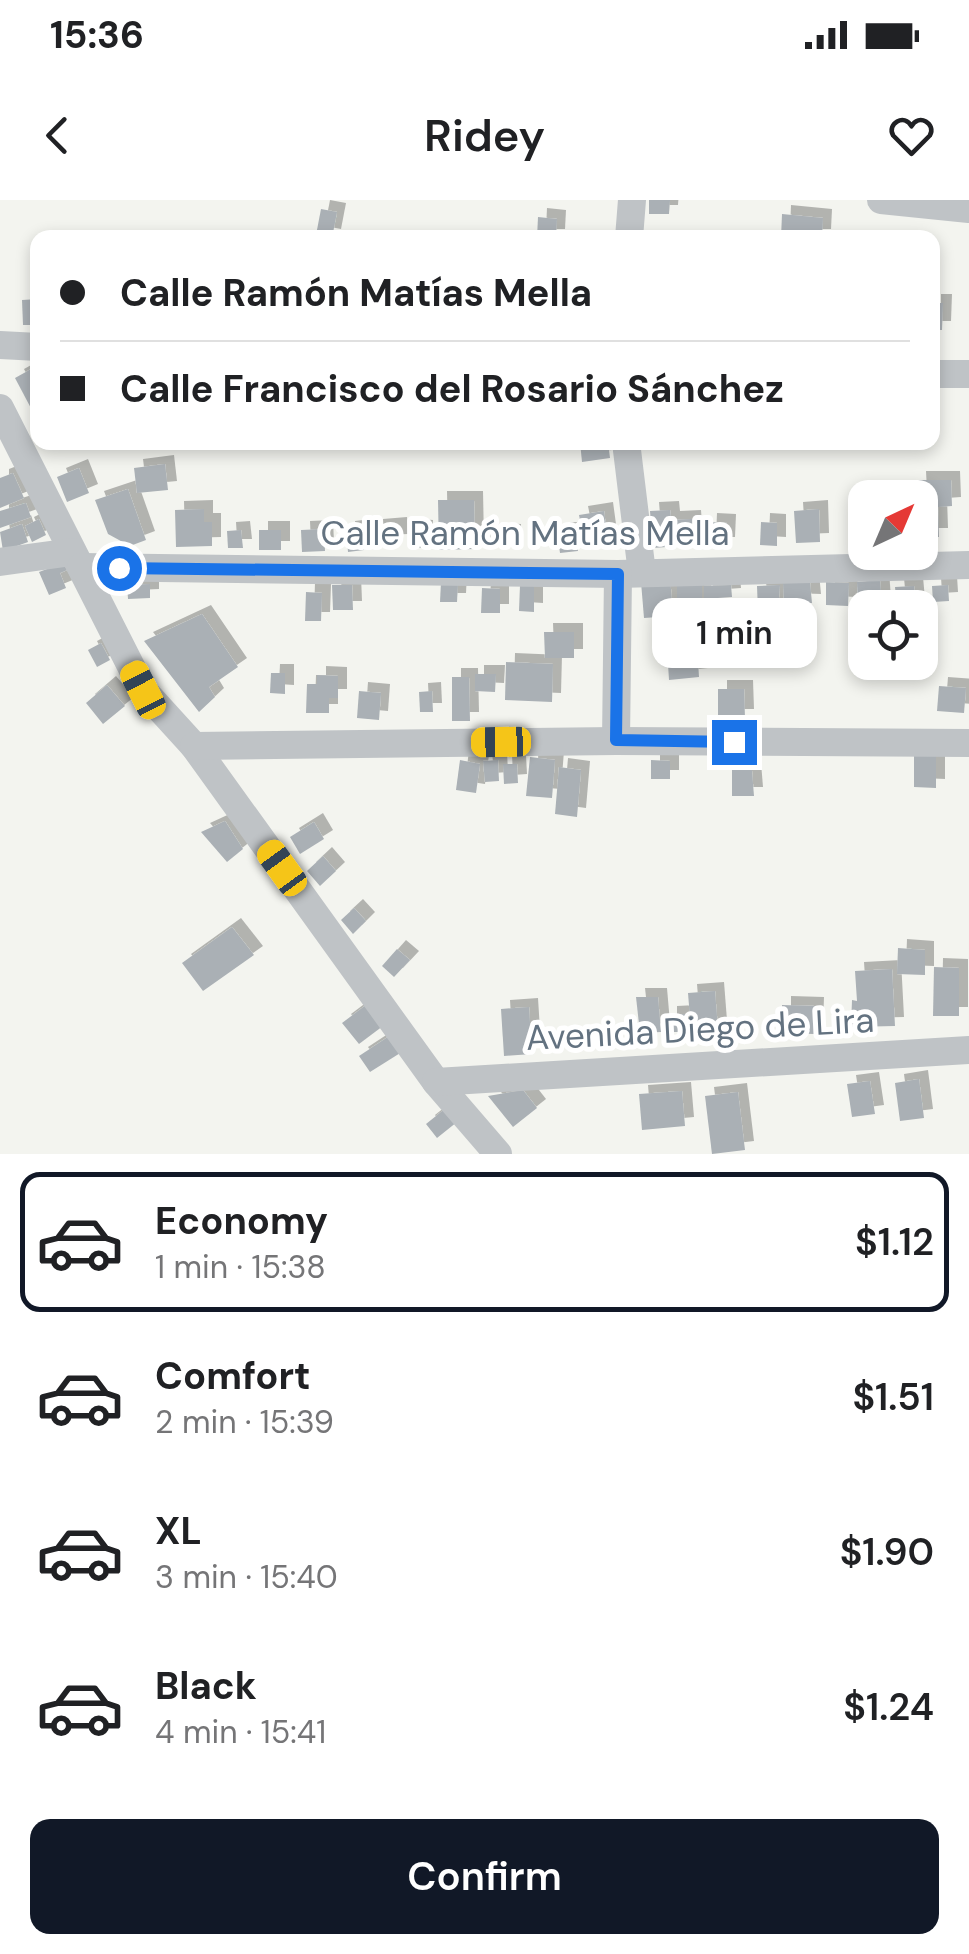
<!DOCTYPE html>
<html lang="en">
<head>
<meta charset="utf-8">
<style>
	body { margin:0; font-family:"DM Sans",sans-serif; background:#f2f2f2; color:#202124; height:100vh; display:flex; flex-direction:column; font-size:38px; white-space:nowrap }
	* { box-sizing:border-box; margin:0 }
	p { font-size:32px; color:#757577 }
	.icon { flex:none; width:55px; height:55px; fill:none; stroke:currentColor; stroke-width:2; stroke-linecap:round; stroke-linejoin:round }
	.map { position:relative; height:954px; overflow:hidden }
	.drawer { display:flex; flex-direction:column; background:#fff; flex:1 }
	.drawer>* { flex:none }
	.top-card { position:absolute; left:30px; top:30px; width:910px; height:220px; border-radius:20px; box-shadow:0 5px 15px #0003; display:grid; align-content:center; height:220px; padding:0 30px; background:#fff }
	.needle { width:65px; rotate:44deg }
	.controls { position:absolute; left:848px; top:280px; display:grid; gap:20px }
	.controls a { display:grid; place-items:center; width:90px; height:90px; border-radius:20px; background:#fff; box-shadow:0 5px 15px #0003; font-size:50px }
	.end { position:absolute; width:45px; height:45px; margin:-22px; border:12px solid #1a73e8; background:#fff; box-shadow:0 0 0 5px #fff }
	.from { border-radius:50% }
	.bubble { position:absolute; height:70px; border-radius:20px; background:#fff; box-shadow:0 5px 15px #0003; font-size:32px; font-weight:600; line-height:70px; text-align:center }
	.car { position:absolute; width:30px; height:60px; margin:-30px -15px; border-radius:12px; box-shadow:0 0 8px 2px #0007; background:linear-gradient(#f5c518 24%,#345 0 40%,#f5c518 0 76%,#345 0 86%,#f5c518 0) }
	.top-card b { display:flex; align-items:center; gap:35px; height:95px; font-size:38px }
	.top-card b+b { border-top:2px solid #e0e0e0 }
	.top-card i { width:25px; height:25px; background:#202124 }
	ul { padding:18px 0 0; list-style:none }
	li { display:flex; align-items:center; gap:30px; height:140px; margin:0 20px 15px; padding:0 10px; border:5px solid transparent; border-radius:20px }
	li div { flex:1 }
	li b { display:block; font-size:38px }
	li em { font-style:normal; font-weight:600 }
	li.current { border-color:#111827 }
	li>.icon { width:90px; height:90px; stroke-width:1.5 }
	.button { display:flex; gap:20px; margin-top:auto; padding:20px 30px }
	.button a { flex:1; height:115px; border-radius:20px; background:#111827; color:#fff; font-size:40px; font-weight:600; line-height:115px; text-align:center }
	.status { display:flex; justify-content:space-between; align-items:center; height:70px; padding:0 50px; background:#fff; direction:ltr }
	.status svg { height:28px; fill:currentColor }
	header { display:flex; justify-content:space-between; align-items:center; height:130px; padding:0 30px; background:#fff; font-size:45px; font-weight:600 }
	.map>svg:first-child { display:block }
	.building { fill:#aab0b5; filter:url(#shadow) }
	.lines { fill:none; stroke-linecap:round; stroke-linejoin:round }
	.minor { stroke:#bfc3c6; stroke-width:28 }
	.route { stroke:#1a73e8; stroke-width:12 }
	.labels { text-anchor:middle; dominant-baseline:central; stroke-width:10; stroke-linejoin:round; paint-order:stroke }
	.street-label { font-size:35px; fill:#637280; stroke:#fff }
</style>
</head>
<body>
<div class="status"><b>15:36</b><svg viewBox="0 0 49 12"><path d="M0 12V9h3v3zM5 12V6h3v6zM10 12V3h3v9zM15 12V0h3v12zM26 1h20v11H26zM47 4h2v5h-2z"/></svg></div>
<header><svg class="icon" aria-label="back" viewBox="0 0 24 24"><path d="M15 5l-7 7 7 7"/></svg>Ridey<svg class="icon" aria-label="heart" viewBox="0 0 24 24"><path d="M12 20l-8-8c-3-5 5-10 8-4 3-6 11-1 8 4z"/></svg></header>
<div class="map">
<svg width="969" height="954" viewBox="0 0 969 954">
	<defs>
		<filter id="shadow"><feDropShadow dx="9" dy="-9" stdDeviation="0" flood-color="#0004"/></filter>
	</defs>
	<rect width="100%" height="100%" fill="#f3f4ef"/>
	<g class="building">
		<path d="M 649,0 L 670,0 L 669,14 L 649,14 Z"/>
		<path d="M 321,9 L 337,12 L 332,38 L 316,35 Z"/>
		<path d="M 782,14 L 823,18 L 822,38 L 781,38 Z"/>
		<path d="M 538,17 L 557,19 L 556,38 L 537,38 Z"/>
		<path d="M 38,99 L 38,125 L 23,125 L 22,100 Z"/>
		<path d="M 932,103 L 943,103 L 942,130 L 932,130 Z"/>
		<path d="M 33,168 L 38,177 L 38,210 L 33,212 L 15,178 Z"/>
		<path d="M 580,242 L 608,242 L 610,258 L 582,262 Z"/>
		<path d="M 165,264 L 168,290 L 137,293 L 134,268 Z"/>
		<path d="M 79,268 L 89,293 L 67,302 L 57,277 Z"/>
		<path d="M 13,273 L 24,298 L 0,308 L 0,278 Z"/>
		<path d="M 917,280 L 951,280 L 952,306 L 938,307 L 939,337 L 920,337 Z"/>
		<path d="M 128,289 L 146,340 L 130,346 L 108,334 L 95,300 Z"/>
		<path d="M 438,300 L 474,300 L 475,349 L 439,350 Z"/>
		<path d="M 26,303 L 31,317 L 0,328 L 0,311 Z"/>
		<path d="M 204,309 L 204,322 L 212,322 L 212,346 L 176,347 L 175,310 Z"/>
		<path d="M 819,309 L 820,342 L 796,343 L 794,311 Z"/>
		<path d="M 670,310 L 671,320 L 692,319 L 694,345 L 653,348 L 650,311 Z"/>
		<path d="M 604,311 L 607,333 L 598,334 L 597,343 L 585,345 L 579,315 Z"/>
		<path d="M 39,319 L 46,335 L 32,342 L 25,326 Z"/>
		<path d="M 708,322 L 727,323 L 726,346 L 707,346 Z"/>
		<path d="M 761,322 L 777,323 L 777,346 L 760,345 Z"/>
		<path d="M 22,324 L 28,342 L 3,351 L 0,332 Z"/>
		<path d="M 398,326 L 399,343 L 375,344 L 374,328 Z"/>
		<path d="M 362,328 L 364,350 L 348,352 L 346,330 Z"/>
		<path d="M 411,328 L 424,329 L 423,348 L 410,347 Z"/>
		<path d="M 324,329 L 325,351 L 302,352 L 301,330 Z"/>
		<path d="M 241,330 L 243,348 L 228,348 L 227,331 Z"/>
		<rect x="259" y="330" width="22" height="20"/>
		<path d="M 568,331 L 569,342 L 577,341 L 578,351 L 560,353 L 557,332 Z"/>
		<path d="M 491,332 L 512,333 L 512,347 L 490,347 Z"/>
		<path d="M 63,363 L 67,370 L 60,373 L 66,388 L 49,395 L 39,372 Z"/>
		<path d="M 670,376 L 673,416 L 644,418 L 641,382 Z"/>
		<path d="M 880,380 L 882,407 L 858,408 L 857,382 Z"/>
		<path d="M 441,382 L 458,383 L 457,402 L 440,402 Z"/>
		<path d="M 810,382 L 812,403 L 784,402 L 783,383 Z"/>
		<path d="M 826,382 L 849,383 L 848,406 L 826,405 Z"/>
		<rect x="677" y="383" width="25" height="31"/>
		<path d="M 150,384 L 150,398 L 128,399 L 127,385 Z"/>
		<path d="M 332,385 L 352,385 L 353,410 L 333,410 Z"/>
		<path d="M 520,385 L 534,385 L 534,412 L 519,411 Z"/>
		<path d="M 731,385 L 732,397 L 704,399 L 704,386 Z"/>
		<path d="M 780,385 L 778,410 L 758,411 L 757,386 Z"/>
		<path d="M 948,385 L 949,401 L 933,402 L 932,386 Z"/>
		<path d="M 914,386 L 916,408 L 897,408 L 895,387 Z"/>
		<path d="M 482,388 L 500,389 L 500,413 L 481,413 Z"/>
		<path d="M 306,392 L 322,393 L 321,421 L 305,421 Z"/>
		<path d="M 753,408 L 754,434 L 735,435 L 734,409 Z"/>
		<path d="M 202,414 L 238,467 L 209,487 L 215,497 L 199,512 L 144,441 Z"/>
		<path d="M 544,432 L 574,432 L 574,458 L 545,458 Z"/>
		<path d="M 101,443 L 110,460 L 97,467 L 88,450 Z"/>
		<path d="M 697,445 L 699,477 L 669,480 L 667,448 Z"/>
		<path d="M 506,462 L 553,464 L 552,502 L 505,500 Z"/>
		<path d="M 271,473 L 285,473 L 285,494 L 270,493 Z"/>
		<path d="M 475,474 L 496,474 L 495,492 L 475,491 Z"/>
		<path d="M 317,475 L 338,476 L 338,498 L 329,498 L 329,513 L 306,513 L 307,484 L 317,484 Z"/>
		<path d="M 452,477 L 469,477 L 470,521 L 452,521 Z"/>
		<path d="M 107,485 L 125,506 L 103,524 L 86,503 Z"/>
		<path d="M 939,486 L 966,488 L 964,513 L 937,511 Z"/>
		<path d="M 718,489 L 744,489 L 745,518 L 718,518 Z"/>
		<path d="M 359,491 L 381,493 L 379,520 L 357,518 Z"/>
		<path d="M 432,491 L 433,512 L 420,512 L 419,492 Z"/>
		<path d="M 914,550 L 936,550 L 936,588 L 914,587 Z"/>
		<path d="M 530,557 L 555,560 L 552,598 L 526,596 Z"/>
		<path d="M 732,559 L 751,559 L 754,596 L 732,596 Z"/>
		<path d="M 460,560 L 480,564 L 476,593 L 456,590 Z"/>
		<path d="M 498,560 L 499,581 L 485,582 L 483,561 Z"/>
		<path d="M 651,560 L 670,561 L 670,579 L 651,579 Z"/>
		<path d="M 503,564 L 517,564 L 518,583 L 504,584 Z"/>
		<path d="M 559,567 L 581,570 L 577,617 L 555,614 Z"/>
		<path d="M 225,621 L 243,649 L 227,662 L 201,632 Z"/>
		<path d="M 314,622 L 324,639 L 300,654 L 290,637 Z"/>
		<path d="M 323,656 L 336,671 L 320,686 L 307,671 Z"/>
		<path d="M 354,708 L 366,721 L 353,734 L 341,720 Z"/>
		<path d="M 232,727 L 254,755 L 203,791 L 182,763 Z"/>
		<path d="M 898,748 L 925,750 L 925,775 L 897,774 Z"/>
		<path d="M 397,749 L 410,760 L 394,777 L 382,766 Z"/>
		<path d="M 934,767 L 959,768 L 959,816 L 933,816 Z"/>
		<path d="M 892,769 L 895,826 L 851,827 L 852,800 L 857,801 L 855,771 Z"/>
		<path d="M 715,791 L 718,829 L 691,831 L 688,793 Z"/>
		<path d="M 636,797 L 658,797 L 661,832 L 640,833 Z"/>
		<path d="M 366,805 L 383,826 L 359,844 L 342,823 Z"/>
		<path d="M 782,805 L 815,806 L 814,834 L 782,833 Z"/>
		<path d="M 529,807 L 532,854 L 504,856 L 501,809 Z"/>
		<path d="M 687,814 L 687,832 L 668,832 L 668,815 Z"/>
		<path d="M 394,833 L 405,850 L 370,872 L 359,856 Z"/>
		<path d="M 919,879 L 924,918 L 900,921 L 895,883 Z"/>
		<path d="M 870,881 L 875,914 L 852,917 L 847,884 Z"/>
		<path d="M 523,890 L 537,908 L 513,927 L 488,896 Z"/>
		<path d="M 682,891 L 685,926 L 642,930 L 639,894 Z"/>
		<path d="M 738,892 L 745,950 L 712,954 L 705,896 Z"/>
		<path d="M 446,908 L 457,922 L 437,938 L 426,924 Z"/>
	</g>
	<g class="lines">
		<g class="minor">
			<path d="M 881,0 L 969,9"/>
			<path d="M 629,38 L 632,0"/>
			<path d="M 0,145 L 38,147"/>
			<path d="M 932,174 L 969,174"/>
			<path d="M 0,208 L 143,490 L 194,546 L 436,882 L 498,954"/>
			<path d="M 626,242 L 642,373"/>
			<path d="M 0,362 L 72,352"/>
			<path d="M 81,367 L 618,374 L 969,365"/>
			<path d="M 616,541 L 618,374"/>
			<path d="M 194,546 L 616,541 L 969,543"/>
			<path d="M 436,882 L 969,850"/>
		</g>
	</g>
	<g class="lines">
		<path class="route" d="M 119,368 L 618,374 L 616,540 L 734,542"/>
	</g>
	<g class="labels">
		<g class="street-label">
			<text x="525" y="333">Calle Ramón Matías Mella</text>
			<text transform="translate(700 829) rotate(-3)">Avenida Diego de Lira</text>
		</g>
	</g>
</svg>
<div class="controls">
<a><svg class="needle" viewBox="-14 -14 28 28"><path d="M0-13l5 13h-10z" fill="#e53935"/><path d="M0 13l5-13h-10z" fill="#757577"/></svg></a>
<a><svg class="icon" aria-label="locate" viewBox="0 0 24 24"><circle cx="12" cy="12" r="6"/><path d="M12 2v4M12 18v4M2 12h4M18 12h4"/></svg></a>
</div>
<i class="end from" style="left:119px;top:368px"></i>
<i class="end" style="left:734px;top:542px"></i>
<div class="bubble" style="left:652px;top:398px;width:165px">1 min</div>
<i class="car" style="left:143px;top:490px;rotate:333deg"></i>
<i class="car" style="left:501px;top:542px;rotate:269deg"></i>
<i class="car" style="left:282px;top:668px;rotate:324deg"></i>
<div class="top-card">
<b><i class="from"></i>Calle Ramón Matías Mella</b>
<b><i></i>Calle Francisco del Rosario Sánchez</b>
</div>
</div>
<section class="drawer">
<ul>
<li class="current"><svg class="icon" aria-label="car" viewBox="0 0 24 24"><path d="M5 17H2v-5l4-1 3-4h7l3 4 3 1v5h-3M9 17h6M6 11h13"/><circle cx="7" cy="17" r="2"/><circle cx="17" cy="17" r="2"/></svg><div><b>Economy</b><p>1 min · 15:38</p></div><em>$1.12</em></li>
<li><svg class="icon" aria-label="car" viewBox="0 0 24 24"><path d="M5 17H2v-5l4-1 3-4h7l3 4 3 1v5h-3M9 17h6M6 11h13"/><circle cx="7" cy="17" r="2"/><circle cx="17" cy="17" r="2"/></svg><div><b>Comfort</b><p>2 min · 15:39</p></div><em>$1.51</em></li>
<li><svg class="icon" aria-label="car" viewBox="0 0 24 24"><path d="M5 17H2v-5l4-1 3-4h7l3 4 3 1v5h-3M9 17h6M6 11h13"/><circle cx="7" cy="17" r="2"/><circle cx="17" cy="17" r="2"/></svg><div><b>XL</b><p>3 min · 15:40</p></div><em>$1.90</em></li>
<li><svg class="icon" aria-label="car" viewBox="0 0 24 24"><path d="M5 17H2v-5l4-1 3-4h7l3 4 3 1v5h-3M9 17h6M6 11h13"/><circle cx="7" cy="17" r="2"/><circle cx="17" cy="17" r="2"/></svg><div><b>Black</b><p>4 min · 15:41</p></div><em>$1.24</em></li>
</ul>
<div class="button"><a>Confirm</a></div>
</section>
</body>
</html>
